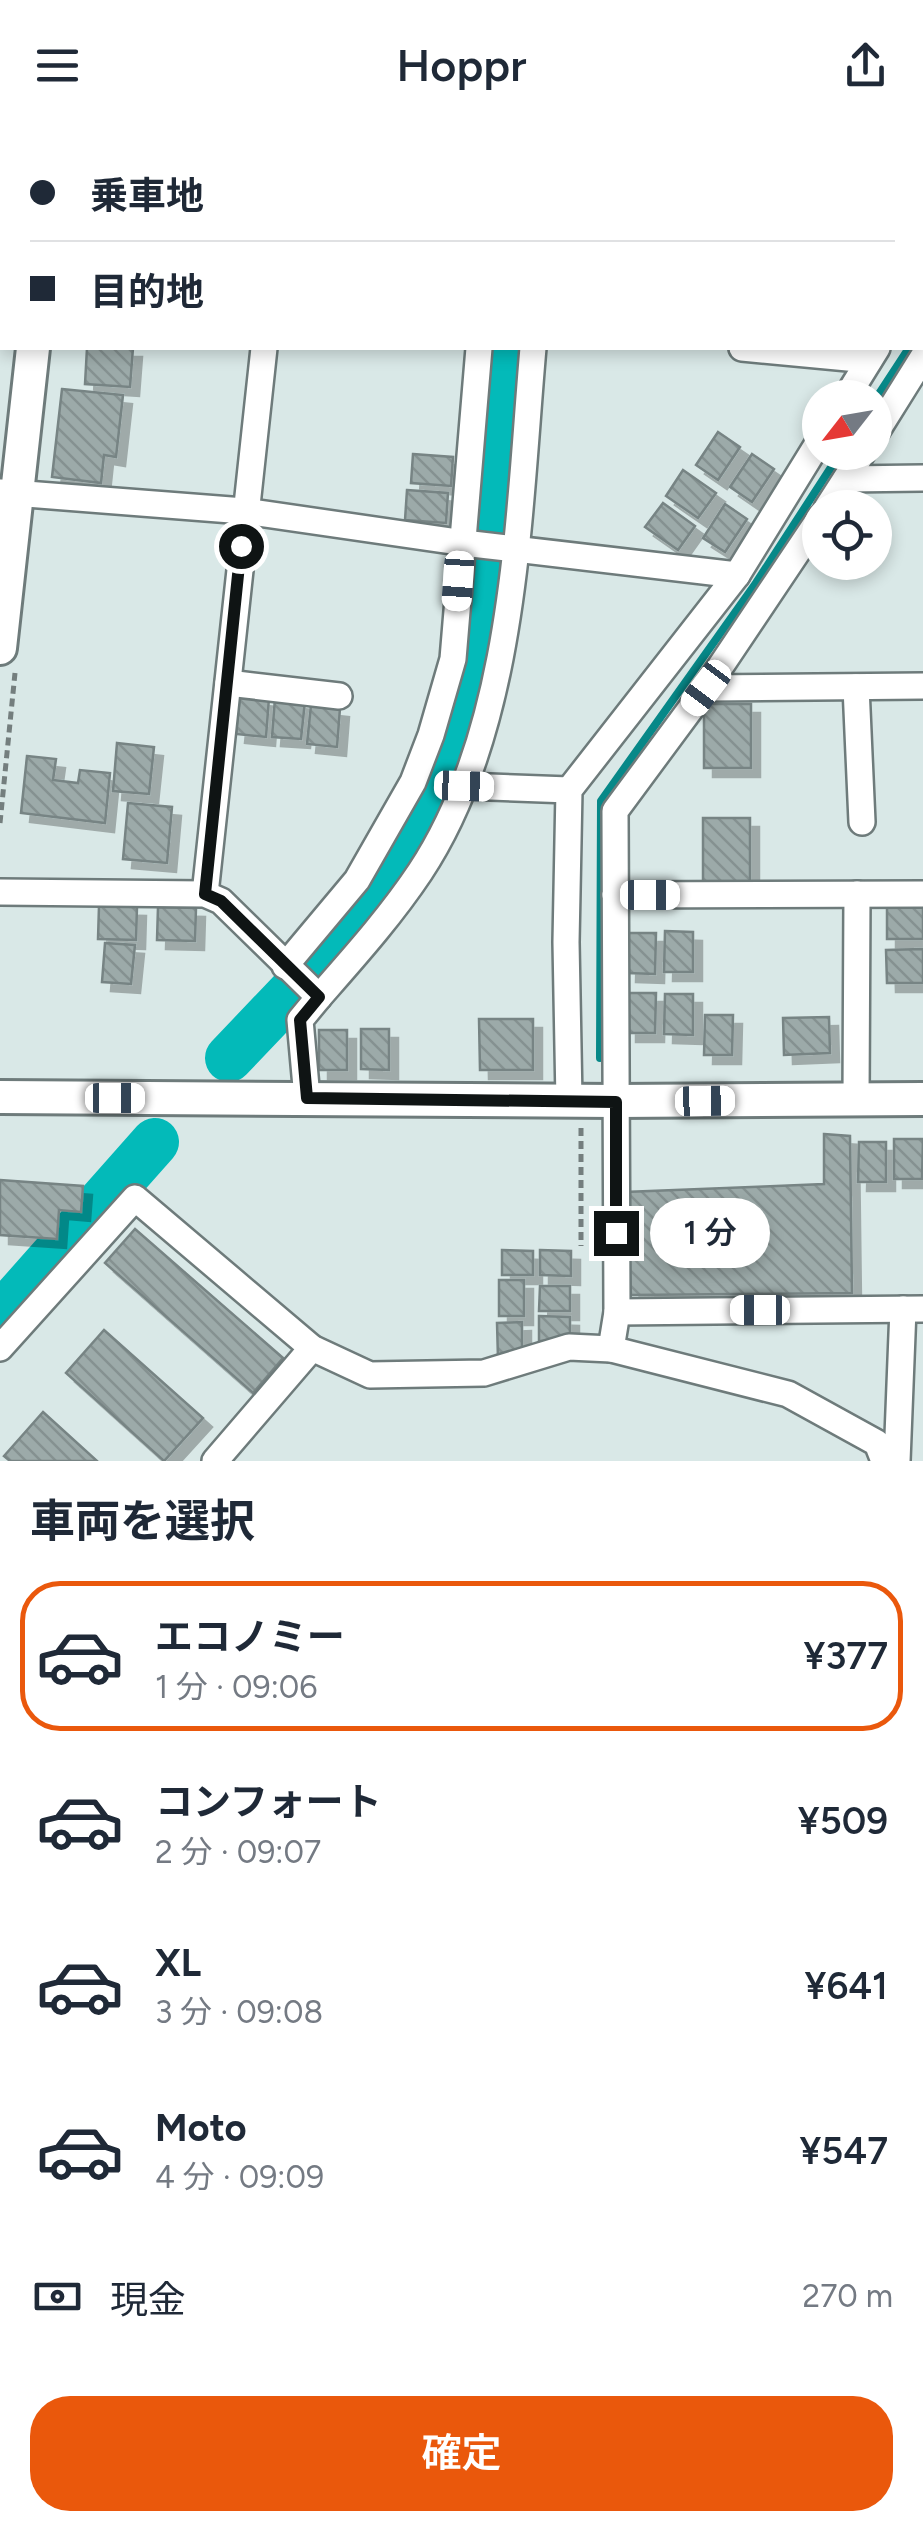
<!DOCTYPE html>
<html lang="ja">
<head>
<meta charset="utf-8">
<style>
	body { margin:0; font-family:Figtree,"Noto Sans JP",sans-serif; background:#f2f2f3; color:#1f2937; height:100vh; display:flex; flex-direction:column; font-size:38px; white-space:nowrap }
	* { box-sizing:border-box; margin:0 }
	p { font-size:32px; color:#747a83 }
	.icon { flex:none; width:55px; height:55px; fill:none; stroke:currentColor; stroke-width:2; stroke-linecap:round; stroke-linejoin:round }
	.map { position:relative; height:1331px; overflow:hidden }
	.side { display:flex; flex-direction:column; background:#fff; flex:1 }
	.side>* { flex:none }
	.guide { position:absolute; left:0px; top:0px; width:925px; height:220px; box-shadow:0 5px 15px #0003; display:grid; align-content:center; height:220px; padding:0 30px; background:#fff }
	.needle { width:65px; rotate:239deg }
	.fabs { position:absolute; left:802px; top:250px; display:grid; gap:20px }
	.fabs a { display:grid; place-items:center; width:90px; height:90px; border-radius:50%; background:#fff; box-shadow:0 5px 15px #0003; font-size:50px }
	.end { position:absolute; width:45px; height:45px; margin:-22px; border:12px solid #0f1414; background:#fff; box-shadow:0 0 0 5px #fff }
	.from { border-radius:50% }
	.bubble { position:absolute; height:70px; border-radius:35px; background:#fff; box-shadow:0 5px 15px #0003; font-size:32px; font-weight:600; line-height:70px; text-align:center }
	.car { position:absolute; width:30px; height:60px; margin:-30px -15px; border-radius:12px; box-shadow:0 0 8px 2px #0007; background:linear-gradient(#fff 24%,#345 0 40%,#fff 0 76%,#345 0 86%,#fff 0) }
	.guide b { display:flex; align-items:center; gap:35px; height:95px; font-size:38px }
	.guide b+b { border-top:2px solid #e0e1e3 }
	.guide i { width:25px; height:25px; background:#1f2937 }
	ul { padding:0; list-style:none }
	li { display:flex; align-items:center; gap:30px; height:150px; margin:0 20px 15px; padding:0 10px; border:5px solid transparent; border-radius:40px }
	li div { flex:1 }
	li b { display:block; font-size:38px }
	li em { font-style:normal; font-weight:600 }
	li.current { border-color:#ea580c }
	li>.icon { width:90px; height:90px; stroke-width:1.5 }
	h2 { padding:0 30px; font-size:45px; line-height:120px }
	.pay { display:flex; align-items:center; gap:25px; height:110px; padding:0 30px; font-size:38px }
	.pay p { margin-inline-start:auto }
	.primary-button { display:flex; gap:20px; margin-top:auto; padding:20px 30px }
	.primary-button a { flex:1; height:115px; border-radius:40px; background:#ea580c; color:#fff; font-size:40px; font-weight:600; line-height:115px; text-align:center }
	header { display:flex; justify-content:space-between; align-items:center; height:130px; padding:0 30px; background:#fff; font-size:45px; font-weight:600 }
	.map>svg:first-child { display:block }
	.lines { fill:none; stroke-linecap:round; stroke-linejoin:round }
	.stream { stroke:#078888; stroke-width:8 }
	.river { stroke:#03bab9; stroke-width:48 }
	.building { fill:url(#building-back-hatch); stroke:#778484; stroke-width:2.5; filter:url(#shadow) }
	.minor-casing { stroke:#6e7b7b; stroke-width:30 }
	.tertiary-casing { stroke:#6e7b7b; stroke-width:38 }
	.path { stroke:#747e7e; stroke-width:5; stroke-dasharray:8 5; stroke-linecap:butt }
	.minor { stroke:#fff; stroke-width:25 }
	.tertiary { stroke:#fff; stroke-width:32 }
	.route { stroke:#0f1414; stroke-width:12 }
</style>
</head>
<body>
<header><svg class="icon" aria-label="menu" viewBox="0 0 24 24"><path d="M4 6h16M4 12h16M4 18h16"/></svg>Hoppr<svg class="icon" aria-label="share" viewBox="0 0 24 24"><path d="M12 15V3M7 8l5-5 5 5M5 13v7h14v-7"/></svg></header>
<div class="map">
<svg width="923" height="1331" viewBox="0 0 923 1331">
	<defs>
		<pattern id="building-back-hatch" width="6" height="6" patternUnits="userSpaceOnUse" patternTransform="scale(2.5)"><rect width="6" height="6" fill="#9caaa9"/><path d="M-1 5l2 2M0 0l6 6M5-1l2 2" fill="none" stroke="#859191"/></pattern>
		<filter id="shadow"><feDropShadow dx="9" dy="9" stdDeviation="0" flood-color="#0004"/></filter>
	</defs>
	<rect width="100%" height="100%" fill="#d9e8e7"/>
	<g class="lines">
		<g class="stream">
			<path d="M 922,196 L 923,196"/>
			<path d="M 875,270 L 909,218"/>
			<path d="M 600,928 L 601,671 L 756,453 L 841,322"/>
		</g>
		<g class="river">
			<path d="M 517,2 L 518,0"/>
			<path d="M 229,928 L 349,802 L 449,627 L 492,396 L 504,218"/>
			<path d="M 0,1187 L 155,1012"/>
		</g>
	</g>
	<g class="building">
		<path d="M 157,0 L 263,0 L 157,2 Z"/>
		<path d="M 87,218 L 133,218 L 130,257 L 85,254 Z"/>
		<path d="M 62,259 L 123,265 L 116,327 L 104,325 L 101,353 L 52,347 Z"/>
		<path d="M 718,302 L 740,317 L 718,350 L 696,335 Z"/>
		<path d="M 413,324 L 453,327 L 451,356 L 411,353 Z"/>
		<path d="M 752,324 L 774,339 L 752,372 L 730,357 Z"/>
		<path d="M 683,340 L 716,363 L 698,388 L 666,366 Z"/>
		<path d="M 407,360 L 448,363 L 446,393 L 405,390 Z"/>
		<path d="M 663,373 L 695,396 L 678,420 L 645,397 Z"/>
		<path d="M 725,374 L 747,389 L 725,422 L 703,408 Z"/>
		<path d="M 240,565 L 269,568 L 266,607 L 236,604 Z"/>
		<path d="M 275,568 L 305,571 L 301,609 L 272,607 Z"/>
		<rect x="704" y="574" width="47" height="64"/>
		<path d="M 311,575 L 340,578 L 337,617 L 307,614 Z"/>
		<path d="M 117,613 L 154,617 L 149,664 L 113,661 Z"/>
		<path d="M 27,626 L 56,629 L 53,650 L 78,653 L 80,640 L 110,643 L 105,693 L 21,683 Z"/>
		<path d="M 128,673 L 172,677 L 167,733 L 123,729 Z"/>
		<rect x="703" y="688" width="47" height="65"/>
		<path d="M 923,775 L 923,809 L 887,809 L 887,776 Z"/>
		<path d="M 99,776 L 137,777 L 136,810 L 98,809 Z"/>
		<path d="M 158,777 L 196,778 L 195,811 L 157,810 Z"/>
		<path d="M 665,801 L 693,802 L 693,842 L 664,842 Z"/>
		<path d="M 628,803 L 656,803 L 655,844 L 627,843 Z"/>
		<path d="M 105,813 L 135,815 L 131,854 L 102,852 Z"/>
		<path d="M 923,819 L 923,853 L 887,853 L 886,820 Z"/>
		<path d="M 627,863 L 656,863 L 655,903 L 627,903 Z"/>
		<path d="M 665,864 L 693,864 L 693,905 L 664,904 Z"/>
		<path d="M 705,885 L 733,885 L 732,925 L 704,925 Z"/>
		<path d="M 829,887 L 830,923 L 784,925 L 783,888 Z"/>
		<path d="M 479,889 L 533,889 L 533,940 L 480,940 Z"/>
		<path d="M 361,899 L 389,899 L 389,940 L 361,939 Z"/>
		<rect x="319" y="900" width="28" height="40"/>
		<path d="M 824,1004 L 850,1006 L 852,1163 L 631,1165 L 625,1062 L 824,1054 Z"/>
		<path d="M 894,1009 L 923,1009 L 922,1049 L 894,1049 Z"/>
		<path d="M 859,1012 L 886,1012 L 886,1052 L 858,1052 Z"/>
		<path d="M 0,1050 L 83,1056 L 81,1082 L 59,1080 L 57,1109 L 0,1105 Z"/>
		<path d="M 135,1099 L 283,1228 L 253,1263 L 105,1133 Z"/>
		<path d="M 502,1120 L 533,1121 L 533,1145 L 502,1145 Z"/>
		<path d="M 540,1120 L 571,1121 L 571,1146 L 540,1145 Z"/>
		<rect x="499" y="1150" width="25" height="36"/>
		<path d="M 540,1156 L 570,1156 L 570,1181 L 539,1181 Z"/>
		<path d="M 539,1186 L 570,1187 L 570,1211 L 539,1211 Z"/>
		<path d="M 522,1192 L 522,1229 L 498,1229 L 497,1193 Z"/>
		<path d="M 104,1200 L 203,1288 L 164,1331 L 66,1243 Z"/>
		<path d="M 43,1282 L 97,1331 L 10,1331 L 4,1326 Z"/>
	</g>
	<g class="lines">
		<defs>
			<g id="minor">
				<path d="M 743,0 L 761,2"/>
				<path d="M 290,2 L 290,0"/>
				<path d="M 499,2 L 499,0"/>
				<path d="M 552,2 L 552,0"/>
				<path d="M 922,22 L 923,22"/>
				<path d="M 922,141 L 923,140"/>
				<path d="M 742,218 L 869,230"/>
				<path d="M 846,268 L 877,218"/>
				<path d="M 875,304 L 923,227"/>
				<path d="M 846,349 L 923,348"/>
				<path d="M 0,362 L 244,381 L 472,414 L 737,445"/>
				<path d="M 827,378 L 863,322"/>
				<path d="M 228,553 L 339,566"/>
				<path d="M 856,557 L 862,692"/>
				<path d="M 706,558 L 923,556"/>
				<path d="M 464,656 L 569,660"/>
				<path d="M 0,762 L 205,764 L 221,771 L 319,867 L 300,890 L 307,968"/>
				<path d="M 205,764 L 264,218"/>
				<path d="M 615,765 L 923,764"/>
				<path d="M 285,836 L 357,750 L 413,652 L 431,605 L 453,529 L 479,218"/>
				<path d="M 319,867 C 354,827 390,787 420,742 C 516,597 518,387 533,218"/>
				<path d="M 856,970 L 857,764"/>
				<path d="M 569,971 L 566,812 L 569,660 L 737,445 L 820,310"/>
				<path d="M 617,1182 L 923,1179"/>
				<path d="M 0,1218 L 135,1068 L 312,1218 L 370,1245 L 484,1243 L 569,1217 L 611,1219 L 788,1264 L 877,1313 L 884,1331"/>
				<path d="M 611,1219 L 617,1182 L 615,681 L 706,558 L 820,388"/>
				<path d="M 215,1331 L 312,1218"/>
				<path d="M 897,1331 L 903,1179"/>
			</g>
			<g id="tertiary">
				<path d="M 56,2 L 56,0"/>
				<path d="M 0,518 L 33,218"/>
				<path d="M 0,967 L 616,971 L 923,969"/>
			</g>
		</defs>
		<use href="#minor" class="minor-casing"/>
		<use href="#tertiary" class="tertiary-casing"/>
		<g class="path">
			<path d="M 0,693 L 15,543"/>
			<path d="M 581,998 L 581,1116"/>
		</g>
		<use href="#minor" class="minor"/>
		<use href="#tertiary" class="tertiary"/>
	</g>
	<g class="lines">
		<path class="route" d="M 241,416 L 205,764 L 221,771 L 319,867 L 300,890 L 307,968 L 616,972 L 616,1103"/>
	</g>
</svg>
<div class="fabs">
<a><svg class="needle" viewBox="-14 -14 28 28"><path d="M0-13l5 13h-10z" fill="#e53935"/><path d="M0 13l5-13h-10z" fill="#747a83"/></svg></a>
<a><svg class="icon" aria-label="locate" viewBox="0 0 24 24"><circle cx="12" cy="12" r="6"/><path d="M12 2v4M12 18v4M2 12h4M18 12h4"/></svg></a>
</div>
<i class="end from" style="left:241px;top:416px"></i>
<i class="end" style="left:616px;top:1103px"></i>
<div class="bubble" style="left:650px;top:1068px;width:120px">1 分</div>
<i class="car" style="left:458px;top:451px;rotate:184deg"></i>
<i class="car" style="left:706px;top:558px;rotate:217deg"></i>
<i class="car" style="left:464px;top:656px;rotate:92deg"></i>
<i class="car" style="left:650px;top:765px;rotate:90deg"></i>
<i class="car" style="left:115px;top:968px;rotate:90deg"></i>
<i class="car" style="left:705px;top:971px;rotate:89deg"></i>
<i class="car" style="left:760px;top:1180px;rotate:270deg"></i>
<div class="guide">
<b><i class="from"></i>乗車地</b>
<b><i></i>目的地</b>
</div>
</div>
<section class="side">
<h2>車両を選択</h2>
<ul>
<li class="current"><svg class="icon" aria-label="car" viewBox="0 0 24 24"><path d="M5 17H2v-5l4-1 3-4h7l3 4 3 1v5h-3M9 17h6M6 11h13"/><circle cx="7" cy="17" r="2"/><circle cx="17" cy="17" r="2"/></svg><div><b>エコノミー</b><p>1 分 · 09:06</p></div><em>¥377</em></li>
<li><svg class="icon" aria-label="car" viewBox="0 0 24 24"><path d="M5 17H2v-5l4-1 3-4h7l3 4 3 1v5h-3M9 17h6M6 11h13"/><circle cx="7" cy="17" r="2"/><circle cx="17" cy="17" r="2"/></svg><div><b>コンフォート</b><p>2 分 · 09:07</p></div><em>¥509</em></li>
<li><svg class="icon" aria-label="car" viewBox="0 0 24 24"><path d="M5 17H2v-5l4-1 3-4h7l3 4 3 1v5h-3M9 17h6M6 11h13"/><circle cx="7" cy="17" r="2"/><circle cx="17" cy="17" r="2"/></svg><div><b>XL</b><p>3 分 · 09:08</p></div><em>¥641</em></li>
<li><svg class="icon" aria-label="car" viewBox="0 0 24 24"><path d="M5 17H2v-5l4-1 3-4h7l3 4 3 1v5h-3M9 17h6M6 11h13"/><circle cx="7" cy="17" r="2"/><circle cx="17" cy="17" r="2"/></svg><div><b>Moto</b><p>4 分 · 09:09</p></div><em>¥547</em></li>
</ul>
<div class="pay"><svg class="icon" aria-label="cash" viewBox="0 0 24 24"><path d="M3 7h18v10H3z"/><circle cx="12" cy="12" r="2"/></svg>現金<p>270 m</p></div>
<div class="primary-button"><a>確定</a></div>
</section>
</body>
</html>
